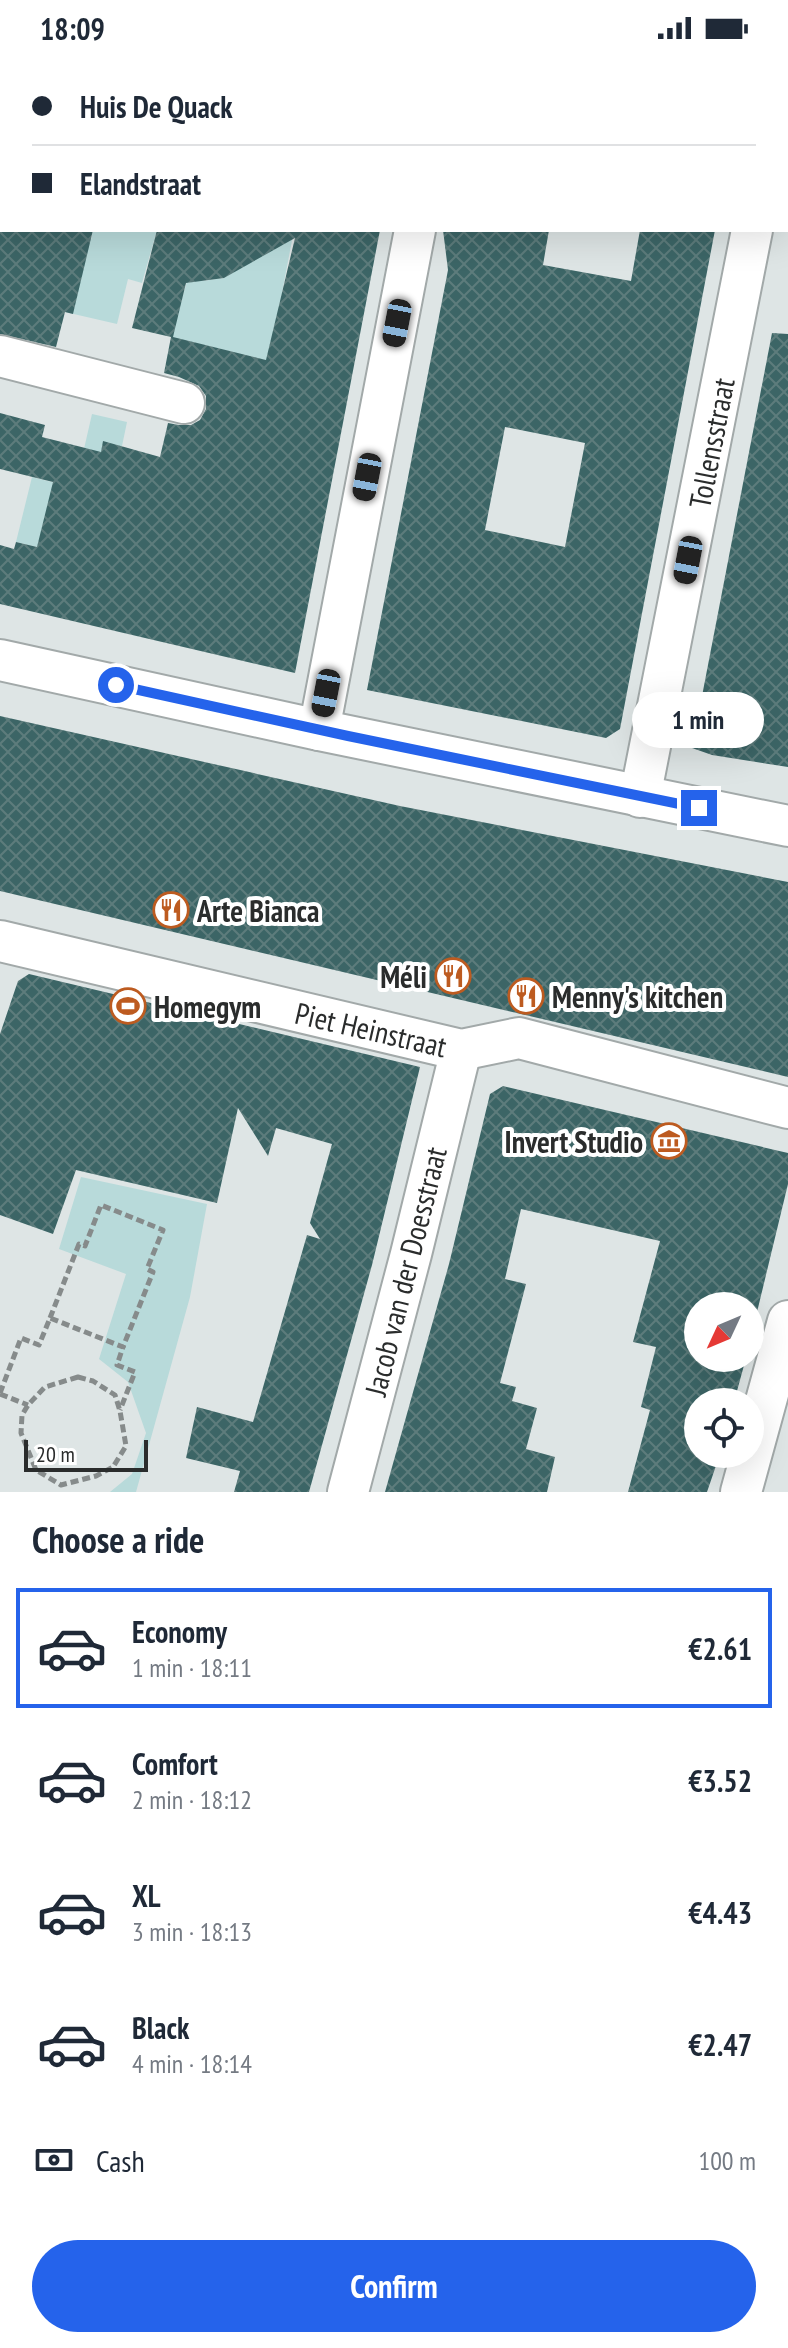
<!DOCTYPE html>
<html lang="en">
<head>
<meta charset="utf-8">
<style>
	body { margin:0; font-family:"PT Sans Narrow",sans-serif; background:#f6f6f7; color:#1f2937; height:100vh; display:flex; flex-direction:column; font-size:30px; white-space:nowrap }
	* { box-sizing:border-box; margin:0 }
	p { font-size:26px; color:#747a83 }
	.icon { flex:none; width:44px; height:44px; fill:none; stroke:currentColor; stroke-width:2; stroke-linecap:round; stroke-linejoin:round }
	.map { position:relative; height:1436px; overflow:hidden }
	.drawer { display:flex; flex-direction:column; background:#fff; flex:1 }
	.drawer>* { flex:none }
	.hud { position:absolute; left:0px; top:0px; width:788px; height:176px; box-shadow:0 8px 32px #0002; display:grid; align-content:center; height:176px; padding:0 32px; background:#fff }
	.needle { width:52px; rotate:226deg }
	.controls { position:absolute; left:684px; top:1236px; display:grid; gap:16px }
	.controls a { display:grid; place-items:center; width:80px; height:80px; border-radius:50%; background:#fff; box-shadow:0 8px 32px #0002; font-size:40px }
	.scale { position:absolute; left:24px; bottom:20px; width:124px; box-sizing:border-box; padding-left:8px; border:4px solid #2a2c2c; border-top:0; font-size:22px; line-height:28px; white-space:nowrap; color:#2a2c2c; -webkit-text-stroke:6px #fff; paint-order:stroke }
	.end { position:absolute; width:36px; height:36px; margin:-18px; border:10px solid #2563eb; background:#fff; box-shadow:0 0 0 4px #fff }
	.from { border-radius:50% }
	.bubble { position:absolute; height:56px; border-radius:28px; background:#fff; box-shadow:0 8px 32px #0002; font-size:26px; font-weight:700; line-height:56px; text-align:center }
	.car { position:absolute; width:24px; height:48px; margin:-24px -12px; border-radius:10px; box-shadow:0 0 6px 2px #0007; background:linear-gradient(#222 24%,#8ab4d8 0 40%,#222 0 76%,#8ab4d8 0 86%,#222 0) }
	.hud b { display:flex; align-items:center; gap:28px; height:76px; font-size:30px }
	.hud b+b { border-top:2px solid #e0e1e3 }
	.hud i { width:20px; height:20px; background:#1f2937 }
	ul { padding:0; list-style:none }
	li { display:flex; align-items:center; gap:24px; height:120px; margin:0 16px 12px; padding:0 16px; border:4px solid transparent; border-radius:0px }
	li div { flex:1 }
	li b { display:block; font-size:30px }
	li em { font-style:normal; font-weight:700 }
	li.on { border-color:#2563eb }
	li>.icon { width:72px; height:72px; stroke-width:1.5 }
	h2 { padding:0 32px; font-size:36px; line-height:96px }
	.pay { display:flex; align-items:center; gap:20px; height:88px; padding:0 32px; font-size:30px }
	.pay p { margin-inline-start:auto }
	.cta { display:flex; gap:16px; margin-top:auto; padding:16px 32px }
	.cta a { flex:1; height:92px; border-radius:48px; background:#2563eb; color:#fff; font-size:32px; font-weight:700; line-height:92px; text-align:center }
	.status { display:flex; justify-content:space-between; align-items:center; height:56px; padding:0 40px; background:#fff; direction:ltr }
	.status svg { height:22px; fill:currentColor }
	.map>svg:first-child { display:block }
	.green { fill:#b8dada }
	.building { fill:url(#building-cross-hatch); fill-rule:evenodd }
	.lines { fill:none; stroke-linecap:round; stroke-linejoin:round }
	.minor-casing { stroke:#a2a9a9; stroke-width:44 }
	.path { stroke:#868b8b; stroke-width:5; stroke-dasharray:8 4; stroke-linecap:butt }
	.minor { stroke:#fff; stroke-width:40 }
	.route { stroke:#2563eb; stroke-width:10 }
	.labels { text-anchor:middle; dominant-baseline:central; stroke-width:8; stroke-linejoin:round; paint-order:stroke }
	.street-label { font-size:30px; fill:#2a2c2c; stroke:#fff }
	.poi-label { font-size:30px; font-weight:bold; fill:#2a2c2c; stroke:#fff; text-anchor:start }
</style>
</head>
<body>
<div class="status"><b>18:09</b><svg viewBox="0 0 49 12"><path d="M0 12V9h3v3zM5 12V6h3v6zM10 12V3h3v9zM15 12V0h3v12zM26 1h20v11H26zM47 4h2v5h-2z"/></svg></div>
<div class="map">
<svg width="788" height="1436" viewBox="0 0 788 1436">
	<defs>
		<pattern id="building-cross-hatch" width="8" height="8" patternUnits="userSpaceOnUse" patternTransform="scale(2)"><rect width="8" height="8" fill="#3c6566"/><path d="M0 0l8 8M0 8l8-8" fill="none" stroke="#5d7c7c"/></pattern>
	</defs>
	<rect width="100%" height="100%" fill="#dee5e5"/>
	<g class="green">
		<path d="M 118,0 L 412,0 L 411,2 L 117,2 Z"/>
		<path d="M 93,174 L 157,174 L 142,227 L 128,223 L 117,268 L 65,256 L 82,182 L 91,184 Z"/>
		<path d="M 294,174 L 269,305 L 171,281 L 188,222 L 202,225 L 224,222 Z"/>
		<path d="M 92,358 L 127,366 L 122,390 L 37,491 L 16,486 L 32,421 L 75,432 Z"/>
		<path d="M 81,1121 L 207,1148 L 190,1241 L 136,1436 L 110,1436 L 132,1418 L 146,1377 L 128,1326 L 99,1303 L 126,1218 L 59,1193 Z"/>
	</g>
	<g class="building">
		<path d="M 0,174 L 93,174 L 73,258 L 65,256 L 56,291 L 0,278 Z"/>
		<path d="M 157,174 L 380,174 L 295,617 L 0,548 L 0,489 L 14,493 L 16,486 L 37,491 L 53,426 L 0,413 L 0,357 L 45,369 L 42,381 L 101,396 L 103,385 L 160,401 L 168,367 L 179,369 L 191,369 L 200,364 L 206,353 L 206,340 L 199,330 L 179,321 L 164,317 L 171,281 L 132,272 ZM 295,182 L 266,304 L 173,281 L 186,227 L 224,222 Z"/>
		<path d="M 443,174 L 549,174 L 543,209 L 631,225 L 640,174 L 715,174 L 620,673 L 606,682 L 367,634 L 448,214 ZM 505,371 L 585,387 L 565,491 L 485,474 Z"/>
		<path d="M 772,277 L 788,278 L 788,711 L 712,699 L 692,692 Z"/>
		<path d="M 0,660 L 400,750 L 788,826 L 788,1021 L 0,835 Z"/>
		<path d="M 29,918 L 420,1011 L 372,1209 L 309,1436 L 234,1436 L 240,1415 L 186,1402 L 197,1351 L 253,1366 L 307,1179 L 320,1183 L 310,1167 L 332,1088 L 276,1072 L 268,1100 L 238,1052 L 217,1147 L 76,1114 L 53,1178 L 0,1159 L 0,978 L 18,925 Z"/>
		<path d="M 503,1030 L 788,1097 L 788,1128 L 750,1285 L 750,1250 L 698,1250 L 698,1302 L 746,1302 L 734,1346 L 698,1346 L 698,1398 L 720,1398 L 707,1436 L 628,1436 L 650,1354 L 641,1351 L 656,1291 L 633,1286 L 660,1185 L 521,1153 L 505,1223 L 526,1228 L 500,1327 L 516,1331 L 512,1345 L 537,1352 L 526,1393 L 555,1401 L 547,1436 L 385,1436 L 449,1208 L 490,1038 Z"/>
	</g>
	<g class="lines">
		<defs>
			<g id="minor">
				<path d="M 447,2 L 448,0"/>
				<path d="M 785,2 L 785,0"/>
				<path d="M 0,300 L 184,347"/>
				<path d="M 0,604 L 319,674 L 788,770"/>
				<path d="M 319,674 L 415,174"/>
				<path d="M 640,741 L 752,174"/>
				<path d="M 0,885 L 461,994 L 519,982 L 788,1052"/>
				<path d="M 348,1436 L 411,1198 L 461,994"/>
				<path d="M 741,1436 L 788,1265"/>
			</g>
		</defs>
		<use href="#minor" class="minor-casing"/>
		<g class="path">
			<path d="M 50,1262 L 79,1188 L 85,1190 L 101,1149 L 163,1174 L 147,1213 L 153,1216 L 123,1291"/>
			<path d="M 78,1321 L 93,1325 L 115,1339 L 120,1355 L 126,1390 L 113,1411 L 96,1420 L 61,1429 L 36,1414 L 21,1377 L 22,1359 L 28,1349 L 45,1331 Z"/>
			<path d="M 0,1337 L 21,1282 L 39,1289 L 50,1262 L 123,1291 L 117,1309 L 135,1316 L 120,1354"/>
			<path d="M 0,1338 L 28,1349"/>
		</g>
		<use href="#minor" class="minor"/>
	</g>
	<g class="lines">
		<path class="route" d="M 116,629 L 348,680 L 699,752"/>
	</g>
	<defs>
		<symbol id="restaurant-ring" viewBox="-11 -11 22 22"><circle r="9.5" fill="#fff" stroke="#bd5b20" stroke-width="1.5"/><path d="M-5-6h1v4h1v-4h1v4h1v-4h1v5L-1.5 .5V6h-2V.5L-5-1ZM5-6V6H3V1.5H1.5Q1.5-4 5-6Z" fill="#bd5b20"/></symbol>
		<symbol id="stadium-ring" viewBox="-11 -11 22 22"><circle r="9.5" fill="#fff" stroke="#bd5b20" stroke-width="1.5"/><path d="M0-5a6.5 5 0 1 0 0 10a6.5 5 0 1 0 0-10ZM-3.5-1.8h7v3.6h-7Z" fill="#bd5b20"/></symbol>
		<symbol id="museum-ring" viewBox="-11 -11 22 22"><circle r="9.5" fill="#fff" stroke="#bd5b20" stroke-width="1.5"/><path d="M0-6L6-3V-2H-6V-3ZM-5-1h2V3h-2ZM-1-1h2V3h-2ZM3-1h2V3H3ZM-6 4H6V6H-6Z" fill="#bd5b20"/></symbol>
	</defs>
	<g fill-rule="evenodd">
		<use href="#restaurant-ring" x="151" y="834" width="40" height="40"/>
		<use href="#restaurant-ring" x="433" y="900" width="40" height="40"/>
		<use href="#restaurant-ring" x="506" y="920" width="40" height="40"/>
		<use href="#stadium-ring" x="108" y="930" width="40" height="40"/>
		<use href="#museum-ring" x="649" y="1065" width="40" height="40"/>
	</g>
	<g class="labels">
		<g class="street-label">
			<text transform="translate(711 387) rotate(-79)">Tollensstraat</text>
			<text transform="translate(371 973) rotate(13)">Piet Heinstraat</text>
			<text transform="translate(405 1215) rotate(-76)">Jacob van der Doesstraat</text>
		</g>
		<g class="poi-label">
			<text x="197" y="854">Arte Bianca</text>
			<text x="427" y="920" text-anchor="end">Méli</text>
			<text x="552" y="940">Menny's kitchen</text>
			<text x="154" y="950">Homegym</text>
			<text x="643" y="1085" text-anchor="end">Invert Studio</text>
		</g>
	</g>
</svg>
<div class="controls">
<a><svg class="needle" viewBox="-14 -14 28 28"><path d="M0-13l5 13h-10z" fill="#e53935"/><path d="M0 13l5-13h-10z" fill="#747a83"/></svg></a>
<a><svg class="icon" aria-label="locate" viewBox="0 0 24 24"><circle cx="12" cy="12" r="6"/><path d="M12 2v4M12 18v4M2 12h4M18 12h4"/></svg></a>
</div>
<div class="scale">20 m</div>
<i class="end from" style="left:116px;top:629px"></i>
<i class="end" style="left:699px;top:752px"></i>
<div class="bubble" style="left:632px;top:636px;width:132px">1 min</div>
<i class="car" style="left:397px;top:267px;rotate:191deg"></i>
<i class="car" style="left:367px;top:421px;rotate:191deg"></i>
<i class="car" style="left:688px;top:504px;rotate:191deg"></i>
<i class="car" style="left:326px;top:637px;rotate:191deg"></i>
<div class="hud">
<b><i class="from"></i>Huis De Quack</b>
<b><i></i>Elandstraat</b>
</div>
</div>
<section class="drawer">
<h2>Choose a ride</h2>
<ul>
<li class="on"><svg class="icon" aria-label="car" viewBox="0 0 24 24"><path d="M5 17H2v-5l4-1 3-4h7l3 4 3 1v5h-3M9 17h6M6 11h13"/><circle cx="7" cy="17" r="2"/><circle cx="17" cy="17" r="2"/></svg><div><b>Economy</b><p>1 min · 18:11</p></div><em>€2.61</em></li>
<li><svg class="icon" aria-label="car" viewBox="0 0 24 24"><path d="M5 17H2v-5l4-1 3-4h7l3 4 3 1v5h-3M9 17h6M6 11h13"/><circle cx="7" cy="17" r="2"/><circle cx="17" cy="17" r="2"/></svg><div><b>Comfort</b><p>2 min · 18:12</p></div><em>€3.52</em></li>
<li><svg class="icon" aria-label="car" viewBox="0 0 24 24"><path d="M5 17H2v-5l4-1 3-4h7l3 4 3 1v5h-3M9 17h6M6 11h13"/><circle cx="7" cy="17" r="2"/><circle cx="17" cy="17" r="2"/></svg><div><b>XL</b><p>3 min · 18:13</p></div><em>€4.43</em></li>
<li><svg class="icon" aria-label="car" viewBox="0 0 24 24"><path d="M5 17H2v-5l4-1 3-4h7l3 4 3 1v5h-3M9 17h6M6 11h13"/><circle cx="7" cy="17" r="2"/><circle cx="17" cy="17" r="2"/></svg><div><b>Black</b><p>4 min · 18:14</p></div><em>€2.47</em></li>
</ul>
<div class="pay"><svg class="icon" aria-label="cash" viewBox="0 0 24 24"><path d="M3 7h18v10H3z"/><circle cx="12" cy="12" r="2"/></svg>Cash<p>100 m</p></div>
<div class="cta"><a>Confirm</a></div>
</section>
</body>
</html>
